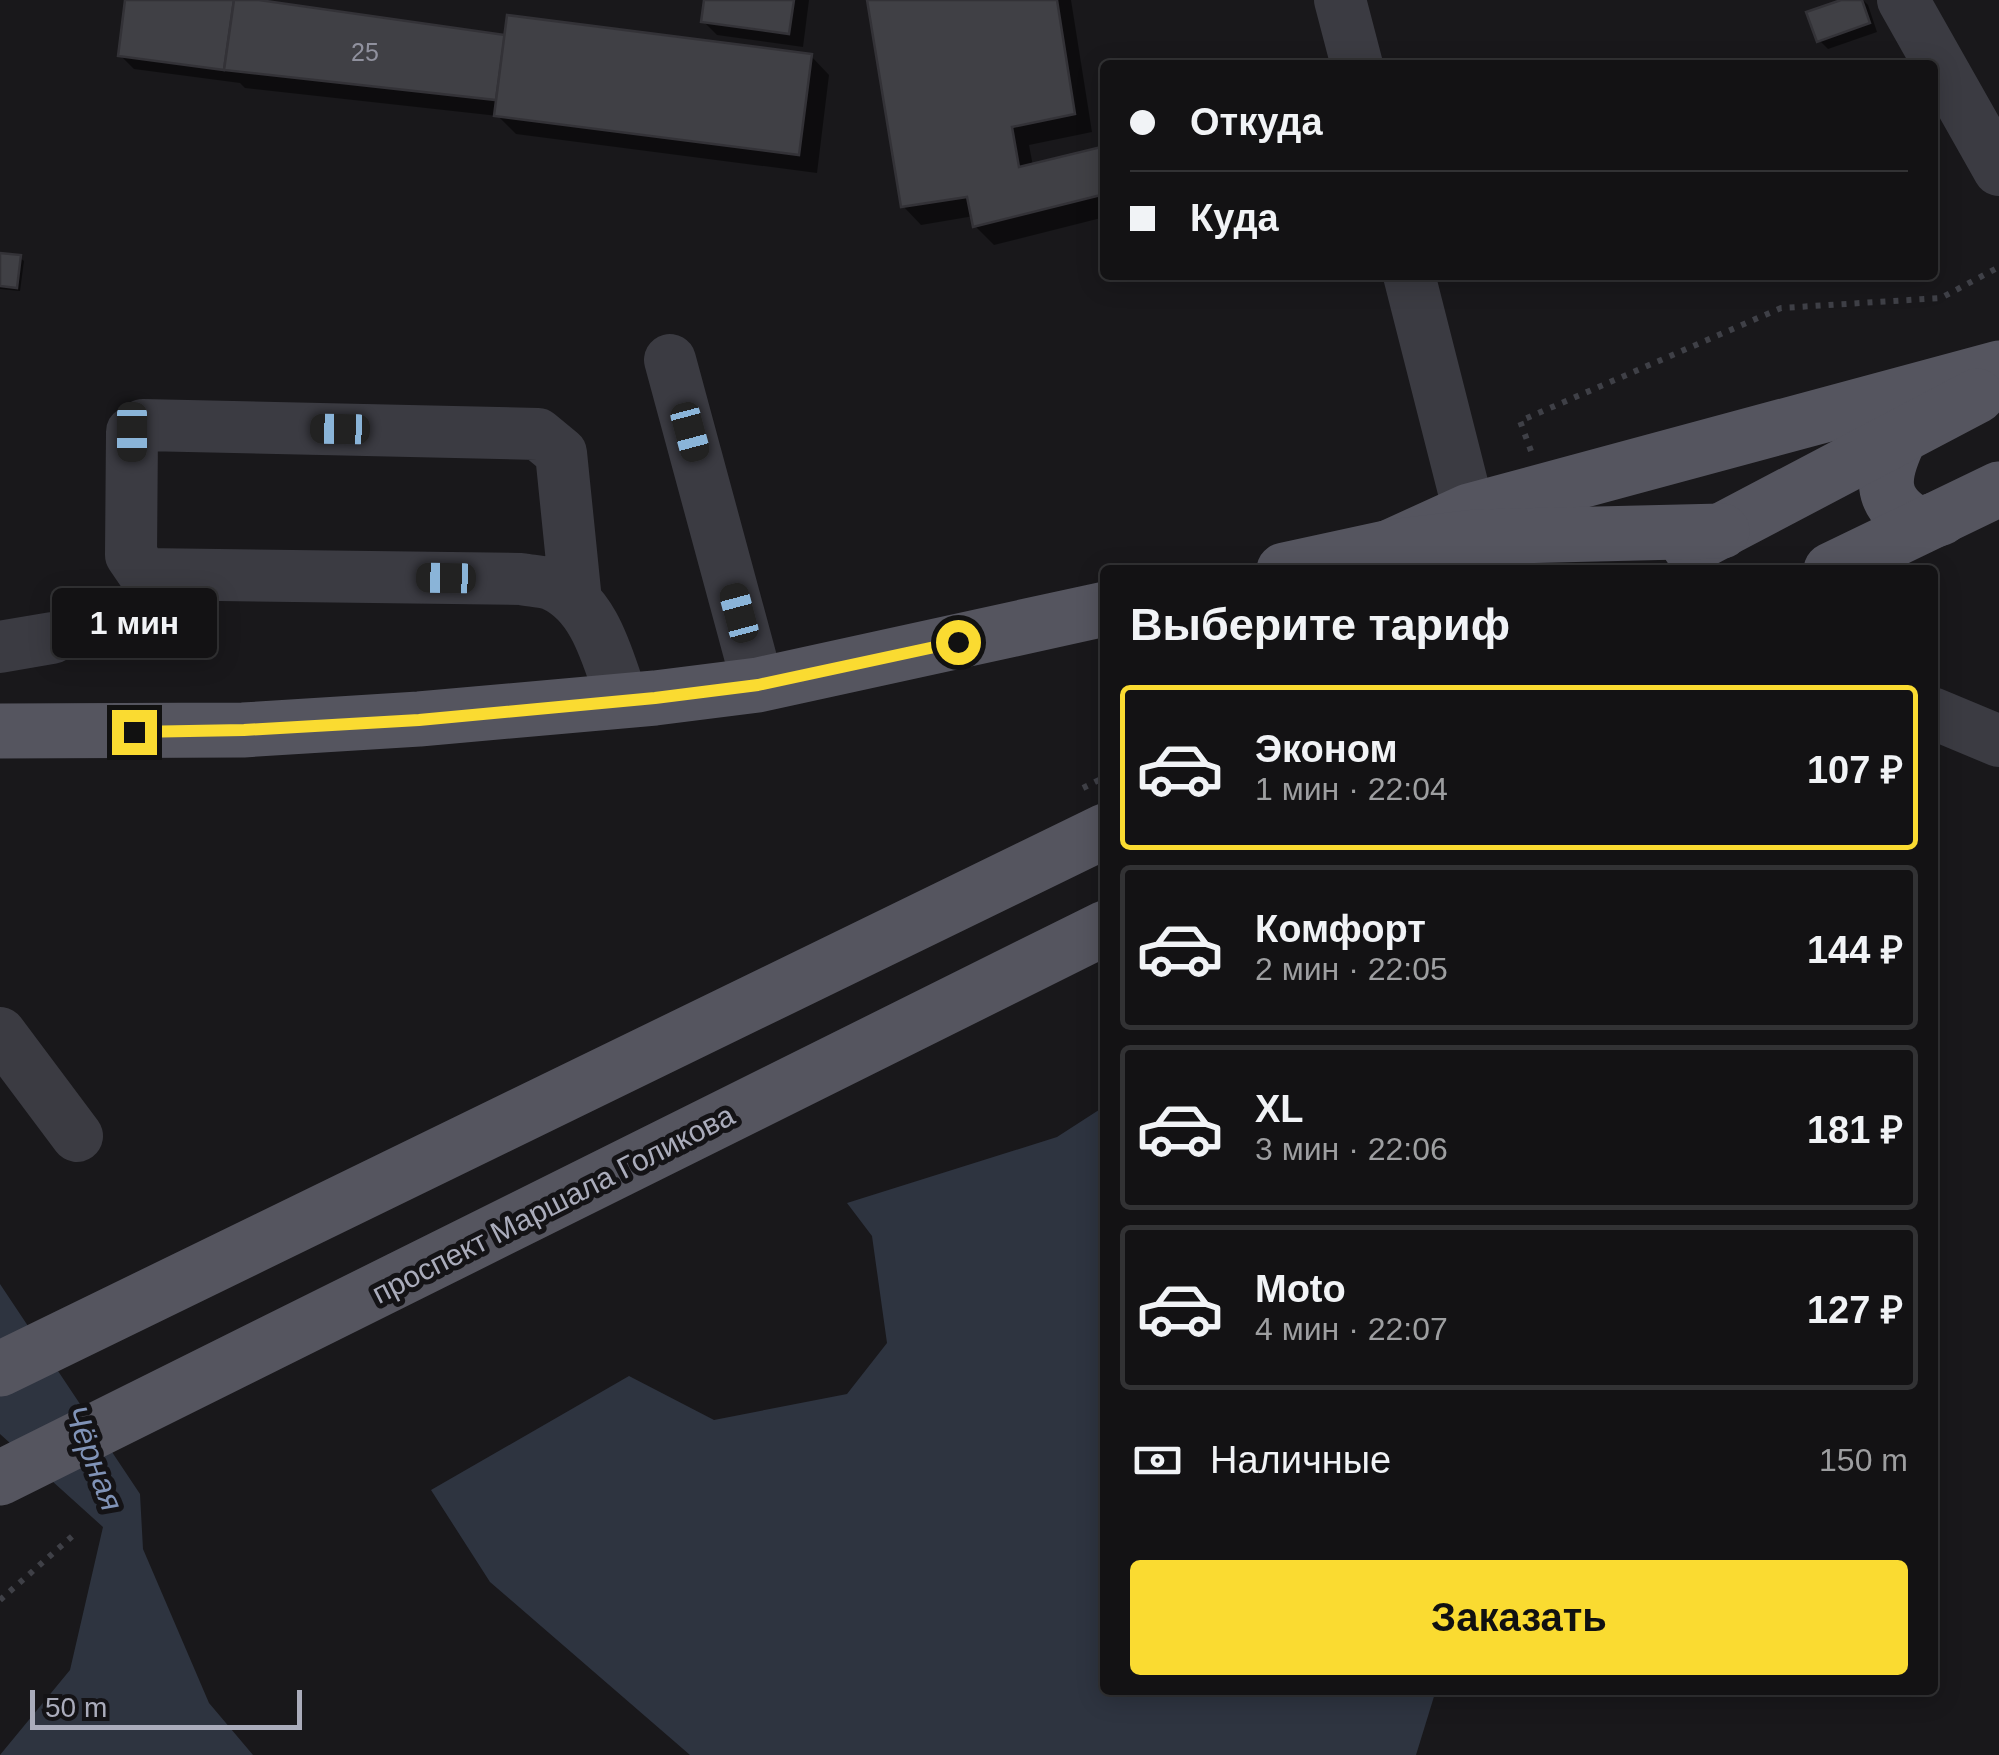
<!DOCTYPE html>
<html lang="ru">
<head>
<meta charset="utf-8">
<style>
	body { margin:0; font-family:Helvetica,sans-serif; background:#202022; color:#f1f3f6; height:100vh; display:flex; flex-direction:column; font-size:38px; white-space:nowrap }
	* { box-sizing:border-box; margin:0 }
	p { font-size:32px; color:#9d9ea0 }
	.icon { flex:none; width:55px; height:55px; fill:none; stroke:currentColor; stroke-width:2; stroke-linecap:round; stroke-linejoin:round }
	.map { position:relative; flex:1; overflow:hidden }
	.side { position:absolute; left:1100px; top:565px; width:838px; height:1130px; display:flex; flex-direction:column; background:#131214; border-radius:10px; box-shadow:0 5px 25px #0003,0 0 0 2px #323234 }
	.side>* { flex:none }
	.guide { position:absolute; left:1100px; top:60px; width:838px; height:220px; border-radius:10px; box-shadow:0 5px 25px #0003,0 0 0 2px #323234; display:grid; align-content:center; height:220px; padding:0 30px; background:#131214 }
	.scale { position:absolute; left:30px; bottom:25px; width:272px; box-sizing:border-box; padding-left:10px; border:5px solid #aaacbb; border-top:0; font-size:28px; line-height:35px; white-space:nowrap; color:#aaacbb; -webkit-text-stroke:8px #141316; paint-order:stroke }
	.end { position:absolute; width:45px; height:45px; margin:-22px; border:12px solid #fadb31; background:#111; box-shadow:0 0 0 5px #111 }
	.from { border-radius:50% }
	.bubble { position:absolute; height:70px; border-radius:10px; background:#131214; box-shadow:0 5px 25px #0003,0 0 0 2px #323234; font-size:32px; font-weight:800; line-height:70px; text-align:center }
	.car { position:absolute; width:30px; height:60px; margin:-30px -15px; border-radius:12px; box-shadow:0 0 8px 2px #0007; background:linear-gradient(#222 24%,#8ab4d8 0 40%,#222 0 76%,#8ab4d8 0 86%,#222 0) }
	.guide b { display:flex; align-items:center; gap:35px; height:95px; font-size:38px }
	.guide b+b { border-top:2px solid #323234 }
	.guide i { width:25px; height:25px; background:#f1f3f6 }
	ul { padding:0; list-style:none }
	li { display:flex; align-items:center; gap:30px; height:165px; margin:0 20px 15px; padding:0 10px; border:5px solid #323234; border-radius:10px }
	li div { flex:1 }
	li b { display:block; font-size:38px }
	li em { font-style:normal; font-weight:800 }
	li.active { border-color:#fadb31 }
	li>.icon { width:90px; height:90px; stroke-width:1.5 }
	h2 { padding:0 30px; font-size:45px; line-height:120px }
	.pay { display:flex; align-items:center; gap:25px; height:110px; padding:0 30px; font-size:38px }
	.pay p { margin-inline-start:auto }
	.button { display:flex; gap:20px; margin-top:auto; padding:20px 30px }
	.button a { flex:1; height:115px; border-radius:10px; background:#fadb31; color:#111; font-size:40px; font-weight:800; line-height:115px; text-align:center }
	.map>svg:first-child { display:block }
	.water { fill:#2e3440 }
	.shadow { fill:#0007 }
	.building { fill:#404045; stroke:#333237; stroke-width:2.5 }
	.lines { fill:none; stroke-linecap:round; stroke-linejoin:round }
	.path { stroke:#3f4047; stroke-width:6; stroke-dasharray:5 8; stroke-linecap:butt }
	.minor { stroke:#3b3b42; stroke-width:52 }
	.major { stroke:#55555f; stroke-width:55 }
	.route { stroke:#fadb31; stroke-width:12 }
	.labels { text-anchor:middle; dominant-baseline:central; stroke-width:10; stroke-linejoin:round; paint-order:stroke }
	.number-label { font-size:25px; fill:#90919e }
	.street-label { font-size:30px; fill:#aaacbb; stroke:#141316 }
	.water-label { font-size:32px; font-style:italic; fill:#8093b7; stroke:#141316 }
</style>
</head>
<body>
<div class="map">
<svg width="1999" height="1755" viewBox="0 0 1999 1755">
	<rect width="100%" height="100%" fill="#19181b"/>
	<g class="water">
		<path d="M 1105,1106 L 1105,1690 L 1436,1690 L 1416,1755 L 690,1755 L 490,1582 L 431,1490 L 629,1376 L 714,1420 L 847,1394 L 887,1343 L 872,1236 L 847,1203 L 1057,1137 Z"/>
		<path d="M 0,1284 L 140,1494 L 143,1549 L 209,1703 L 253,1755 L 0,1755 L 70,1670 L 103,1527 L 0,1434 Z"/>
	</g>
	<g class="shadow">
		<path d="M 128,0 L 241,0 L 507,37 L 811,56 L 829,75 L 817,173 L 516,134 L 498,116 L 245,88 L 240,83 L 134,69 L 120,55 Z"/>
		<path d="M 706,0 L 809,0 L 803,47 L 717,35 L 703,21 Z"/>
		<path d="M 869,0 L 1071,0 L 1092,132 L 1029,145 L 1033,166 L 1105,149 L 1105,217 L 994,245 L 975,226 L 974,216 L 921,225 L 903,206 Z"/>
		<path d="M 1849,0 L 1863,0 L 1868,5 L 1877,32 L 1828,49 L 1819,40 Z"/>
		<path d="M 1932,136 L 1939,151 L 1932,153 Z"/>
		<path d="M 0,255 L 20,258 L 24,261 L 20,291 L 0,289 Z"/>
	</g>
	<g class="building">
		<path d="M 125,0 L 234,0 L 224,70 L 118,56 Z"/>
		<path d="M 234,0 L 259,0 L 505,35 L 496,100 L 224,70 Z"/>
		<path d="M 704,0 L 794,0 L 789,34 L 701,22 Z"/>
		<path d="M 867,0 L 1057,0 L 1075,114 L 1012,127 L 1019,167 L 1105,146 L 1105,194 L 973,227 L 967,197 L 901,207 Z"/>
		<path d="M 1841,0 L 1862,0 L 1870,23 L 1817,42 L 1806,12 Z"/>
		<path d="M 507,15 L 812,54 L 799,155 L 494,116 Z"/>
		<path d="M 0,253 L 21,255 L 17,288 L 0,286 Z"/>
	</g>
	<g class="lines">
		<g class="path">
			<path d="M 1531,451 L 1520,421 L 1781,308 L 1941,298 L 1999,267"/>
			<path d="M 1083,788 L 1105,777"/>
			<path d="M 0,1600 L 77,1532"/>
		</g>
		<g class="minor">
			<path d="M 1340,0 L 1357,65"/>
			<path d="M 1903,0 L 1999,170"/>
			<path d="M 1409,275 L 1469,511"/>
			<path d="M 670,360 L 758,685"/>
			<path d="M 576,601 L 561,453 L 538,434 L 143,425 L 132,432 L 131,555 L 144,574 L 521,579 C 531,581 544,581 553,585 C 597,605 608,661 623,701"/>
			<path d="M 0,647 L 52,638"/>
			<path d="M 1932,713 L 1999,741"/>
			<path d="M 0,1033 L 77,1136"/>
		</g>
		<g class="major">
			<path d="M 1900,437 C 1882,475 1876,502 1919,525 L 1941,518"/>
			<path d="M 1390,547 L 1469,511 L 1999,368"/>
			<path d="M 1690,547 L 1977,396"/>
			<path d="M 1284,570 L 1390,547 L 1475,537 L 1722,531"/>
			<path d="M 1831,570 L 1999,489"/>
			<path d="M 0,731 L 243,730 L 419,719 L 655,698 L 758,685 L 1105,609"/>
			<path d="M 0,1369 L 1105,831"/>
			<path d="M 0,1478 L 1105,928"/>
		</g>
	</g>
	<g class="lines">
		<path class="route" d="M 134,732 L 244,730 L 419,720 L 655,698 L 758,685 L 958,642"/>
	</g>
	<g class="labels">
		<g class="number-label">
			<text x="365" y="52">25</text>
		</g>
		<g class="street-label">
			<text transform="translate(553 1204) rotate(-27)">проспект Маршала Голикова</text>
		</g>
		<g class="water-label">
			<text transform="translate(94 1458) rotate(69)">Чёрная</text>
		</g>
	</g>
</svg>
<div class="scale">50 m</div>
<i class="end from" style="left:958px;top:642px"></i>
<i class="end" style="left:134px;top:732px"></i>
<div class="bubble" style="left:52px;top:588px;width:165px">1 мин</div>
<i class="car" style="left:340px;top:429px;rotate:271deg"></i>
<i class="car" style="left:132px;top:432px;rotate:180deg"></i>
<i class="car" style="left:690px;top:432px;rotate:165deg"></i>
<i class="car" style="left:446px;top:578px;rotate:271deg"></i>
<i class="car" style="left:739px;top:613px;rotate:345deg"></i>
<div class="guide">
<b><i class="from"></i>Откуда</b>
<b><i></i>Куда</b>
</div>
<section class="side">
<h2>Выберите тариф</h2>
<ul>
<li class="active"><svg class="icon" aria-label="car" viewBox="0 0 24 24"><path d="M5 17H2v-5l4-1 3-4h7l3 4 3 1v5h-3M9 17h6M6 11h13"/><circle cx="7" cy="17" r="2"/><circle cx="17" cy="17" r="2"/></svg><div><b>Эконом</b><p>1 мин · 22:04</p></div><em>107 ₽</em></li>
<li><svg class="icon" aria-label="car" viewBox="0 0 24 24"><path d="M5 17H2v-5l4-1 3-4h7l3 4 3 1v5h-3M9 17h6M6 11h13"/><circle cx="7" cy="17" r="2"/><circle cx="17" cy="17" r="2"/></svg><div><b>Комфорт</b><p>2 мин · 22:05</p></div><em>144 ₽</em></li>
<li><svg class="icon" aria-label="car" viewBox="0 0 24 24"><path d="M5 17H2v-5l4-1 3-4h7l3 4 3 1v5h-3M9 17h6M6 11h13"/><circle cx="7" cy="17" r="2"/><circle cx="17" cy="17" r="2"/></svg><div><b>XL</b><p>3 мин · 22:06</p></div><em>181 ₽</em></li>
<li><svg class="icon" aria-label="car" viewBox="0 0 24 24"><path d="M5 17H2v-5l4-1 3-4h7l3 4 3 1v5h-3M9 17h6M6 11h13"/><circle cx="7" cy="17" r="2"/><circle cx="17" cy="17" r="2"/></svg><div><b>Moto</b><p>4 мин · 22:07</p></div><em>127 ₽</em></li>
</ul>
<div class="pay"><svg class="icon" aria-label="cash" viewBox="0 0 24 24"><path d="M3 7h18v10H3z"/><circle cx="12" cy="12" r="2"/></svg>Наличные<p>150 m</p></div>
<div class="button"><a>Заказать</a></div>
</section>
</div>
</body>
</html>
